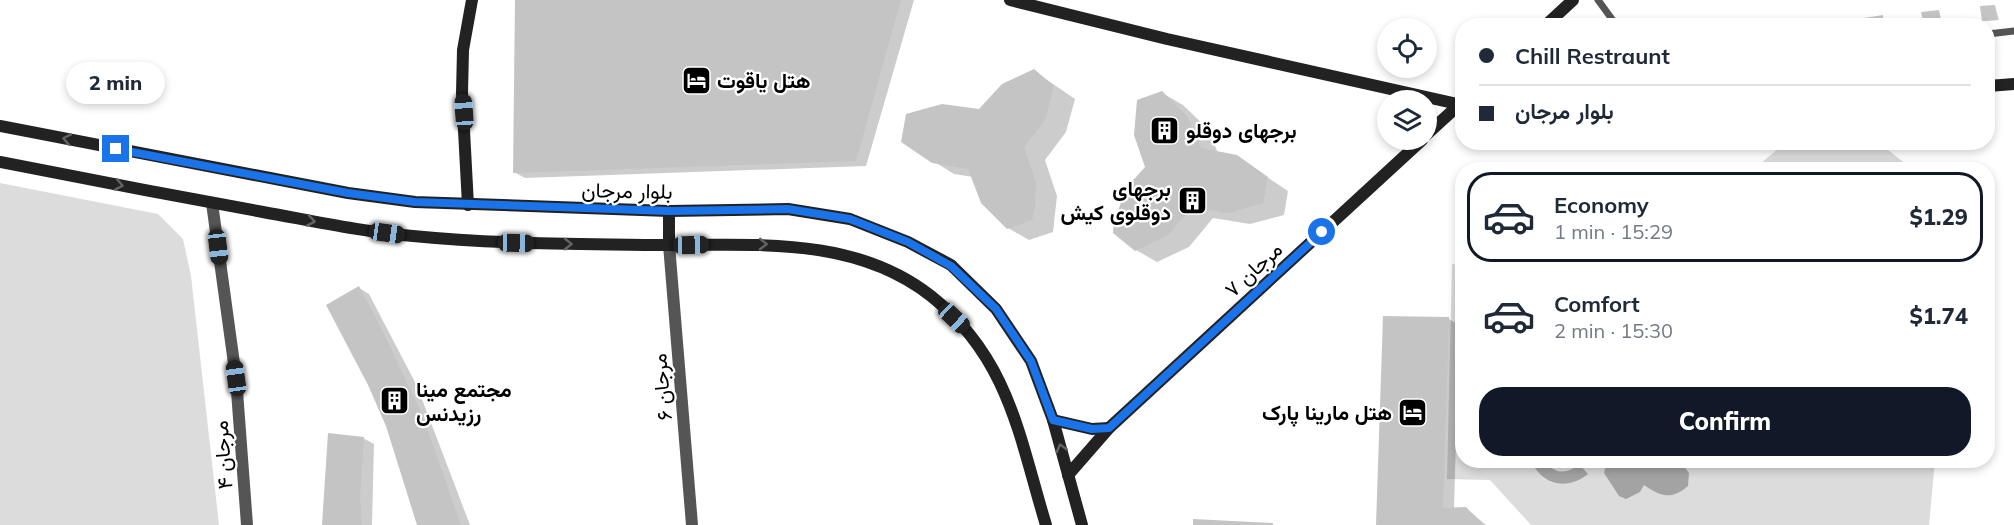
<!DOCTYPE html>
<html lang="en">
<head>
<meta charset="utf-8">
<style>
	body { margin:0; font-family:Mulish,Vazirmatn,sans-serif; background:#f2f2f3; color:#1f2937; height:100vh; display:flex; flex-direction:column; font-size:22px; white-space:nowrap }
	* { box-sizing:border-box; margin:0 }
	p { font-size:20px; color:#747a83 }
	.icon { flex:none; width:33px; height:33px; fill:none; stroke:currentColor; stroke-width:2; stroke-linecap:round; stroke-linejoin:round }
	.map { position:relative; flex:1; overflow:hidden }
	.sheet { position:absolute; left:1455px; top:162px; width:540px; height:306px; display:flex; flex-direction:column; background:#fff; border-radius:24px; box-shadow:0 3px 9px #0003 }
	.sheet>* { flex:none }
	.top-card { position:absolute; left:1455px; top:18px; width:540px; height:132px; border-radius:24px; box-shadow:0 3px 9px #0003; display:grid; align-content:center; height:132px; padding:0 24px; background:#fff }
	.fabs { position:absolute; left:1377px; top:18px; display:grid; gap:12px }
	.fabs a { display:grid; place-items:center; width:60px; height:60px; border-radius:50%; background:#fff; box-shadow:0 3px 9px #0003; font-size:30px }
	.end { position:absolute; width:27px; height:27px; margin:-14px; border:8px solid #1a73e8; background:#fff; box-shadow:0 0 0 3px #fff }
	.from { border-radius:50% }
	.bubble { position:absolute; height:42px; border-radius:21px; background:#fff; box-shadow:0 3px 9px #0003; font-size:20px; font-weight:800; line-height:42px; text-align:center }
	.car { position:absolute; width:18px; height:36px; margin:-18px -9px; border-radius:8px; box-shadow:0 0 4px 2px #0007; background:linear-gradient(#222 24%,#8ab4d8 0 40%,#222 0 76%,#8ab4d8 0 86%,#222 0) }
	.top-card b { display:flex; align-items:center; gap:21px; height:57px; font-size:22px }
	.top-card b+b { border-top:2px solid #e0e1e3 }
	.top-card i { width:15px; height:15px; background:#1f2937 }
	ul { padding:10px 0 0; list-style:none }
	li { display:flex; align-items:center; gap:18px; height:90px; margin:0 12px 9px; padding:0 12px; border:3px solid transparent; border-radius:24px }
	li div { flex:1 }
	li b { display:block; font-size:22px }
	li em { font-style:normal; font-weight:800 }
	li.active { border-color:#111827 }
	li>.icon { width:54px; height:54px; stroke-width:1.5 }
	.action { display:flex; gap:12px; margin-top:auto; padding:12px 24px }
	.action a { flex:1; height:69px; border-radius:24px; background:#111827; color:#fff; font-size:24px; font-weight:800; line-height:69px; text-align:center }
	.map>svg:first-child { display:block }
	.green { fill:#dcdcdc }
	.water { fill:#a3a3a3 }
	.shadow { fill:#0003 }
	.building { fill:#c4c4c4 }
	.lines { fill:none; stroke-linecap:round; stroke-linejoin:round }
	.lane { stroke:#555; stroke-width:7 }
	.street { stroke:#555; stroke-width:12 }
	.secondary { stroke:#222; stroke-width:12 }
	.oneway { stroke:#646464 }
	.route { stroke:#1a73e8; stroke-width:8 }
	.labels { text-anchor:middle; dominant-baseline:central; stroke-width:4.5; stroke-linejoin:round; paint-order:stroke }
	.poi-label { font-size:21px; font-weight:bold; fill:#000; stroke:#fff; text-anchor:start }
	.street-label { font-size:21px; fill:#000; stroke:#fff }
</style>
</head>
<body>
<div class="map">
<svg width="2014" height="525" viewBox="0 0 2014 525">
	<rect width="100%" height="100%" fill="#fff"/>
	<g class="green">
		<path d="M 1795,142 L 1872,143 L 1883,146 L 1912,169 L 1754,169 L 1779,148 Z"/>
		<path d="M 0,183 L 158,214 L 183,239 L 191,276 L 219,525 L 0,525 Z"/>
		<path d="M 1452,264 L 1462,265 L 1462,460 L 1935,461 L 1929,525 L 1531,525 L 1490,480 L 1447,479 Z"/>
	</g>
	<g class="water">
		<path d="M 1531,461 L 1545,461 C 1554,474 1567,475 1579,464 L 1588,474 C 1567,491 1542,485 1531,461 Z"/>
		<path d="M 1607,461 L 1680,461 L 1689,473 L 1688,486 C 1672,500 1661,497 1644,485 L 1640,492 L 1626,499 L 1619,496 L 1604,473 Z"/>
	</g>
	<g class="shadow">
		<path d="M 517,0 L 914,0 L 866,166 L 525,178 L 514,172 Z"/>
		<path d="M 1995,6 L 1999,20 L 1983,21 Z"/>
		<path d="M 1939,11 L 1943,26 L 1926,26 Z"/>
		<path d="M 1034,71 L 1075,99 L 1066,132 L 1045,160 L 1057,196 L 1053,232 L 1029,240 L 1008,228 L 973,177 L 954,174 L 933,161 L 995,92 L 1013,79 Z"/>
		<path d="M 1162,93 L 1183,105 L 1208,129 L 1218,153 L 1237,157 L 1288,191 L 1284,215 L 1250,224 L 1213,218 L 1189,247 L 1157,262 L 1136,250 L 1114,232 L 1123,197 L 1147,168 Z"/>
		<path d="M 359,288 L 369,294 L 417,386 L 470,525 L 419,525 Z"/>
		<path d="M 1449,319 L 1459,325 L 1454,509 L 1466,508 L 1486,525 L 1377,525 Z"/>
		<path d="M 363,438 L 374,444 L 372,525 L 324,525 Z"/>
	</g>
	<g class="building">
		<path d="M 515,0 L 901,0 L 856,161 L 513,173 Z"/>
		<path d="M 1995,5 L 1997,20 L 1982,21 L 1980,6 Z"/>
		<path d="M 1939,10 L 1941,26 L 1924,26 L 1921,12 Z"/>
		<path d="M 1883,15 L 1884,26 L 1866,26 L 1864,18 Z"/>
		<path d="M 1838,20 L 1839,26 L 1820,26 L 1820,23 Z"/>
		<path d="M 1034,69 L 1054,86 L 1045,120 L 1024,147 L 1036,183 L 1035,208 L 1032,220 L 1007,229 L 981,203 L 968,169 L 932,163 L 901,142 L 906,114 L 942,104 L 979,109 L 1002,84 Z"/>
		<path d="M 1162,91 L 1187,116 L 1201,148 L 1237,155 L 1268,177 L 1263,203 L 1228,213 L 1192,207 L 1168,235 L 1135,251 L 1113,233 L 1114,220 L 1128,186 L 1145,167 L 1134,135 L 1137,100 Z"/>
		<path d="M 359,286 L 383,332 L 423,417 L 461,525 L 417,525 L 386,426 L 368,385 L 326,305 Z"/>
		<path d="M 1383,316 L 1449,317 L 1443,508 L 1466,507 L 1483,525 L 1376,525 Z"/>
		<path d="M 328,433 L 364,437 L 360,497 L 362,525 L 322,525 Z"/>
		<path d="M 1193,519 L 1273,523 L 1273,525 L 1193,525 Z"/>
	</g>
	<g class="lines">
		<g class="lane">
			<path d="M 1598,0 L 1617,26"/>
			<path d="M 1988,34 L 2014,31"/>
		</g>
		<g class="street">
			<path d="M 212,203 L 236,378 L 247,525"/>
			<path d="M 669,245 L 692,525"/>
		</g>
		<g class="secondary">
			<path d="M 1010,0 L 1167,39 L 1462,105"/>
			<path d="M 1545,26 L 1573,0"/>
			<path d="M 1988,86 L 2014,84"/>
			<path d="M 0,126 L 348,193 L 415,202 L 669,211 L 788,209 L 850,219 L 908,242 L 951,265 L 996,309 L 1031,361 L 1053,420 L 1082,525"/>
			<path d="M 1426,135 L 1462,102"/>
			<path d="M 0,162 C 88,179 175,196 263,212 C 313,221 363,232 413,236 C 494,244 575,244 656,245 C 750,246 852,234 931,296 C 1009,358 1019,436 1046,525"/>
			<path d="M 468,205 L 462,93 L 463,50 L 472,0"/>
			<path d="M 669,211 L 669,245"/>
			<path d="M 1053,420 L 1092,429 L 1109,428"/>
			<path d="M 1068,475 L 1109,428 L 1422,140"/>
		</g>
	</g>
	<defs><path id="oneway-chevron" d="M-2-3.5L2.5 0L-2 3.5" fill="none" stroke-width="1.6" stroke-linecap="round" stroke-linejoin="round" transform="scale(1.5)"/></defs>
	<g class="oneway">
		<use href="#oneway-chevron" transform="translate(67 139) rotate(-169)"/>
		<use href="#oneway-chevron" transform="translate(119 185) rotate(11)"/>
		<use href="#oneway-chevron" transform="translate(311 221) rotate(10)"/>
		<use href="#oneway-chevron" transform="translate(568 244) rotate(1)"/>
		<use href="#oneway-chevron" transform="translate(763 244) rotate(1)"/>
		<use href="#oneway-chevron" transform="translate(1061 448) rotate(-105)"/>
	</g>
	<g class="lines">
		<path class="route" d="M 116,149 L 348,193 L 415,202 L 669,211 L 788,209 L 850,219 L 908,242 L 951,266 L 996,309 L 1031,361 L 1053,420 L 1092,429 L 1109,428 L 1322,232"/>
	</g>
	<defs>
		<symbol id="hotel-square" viewBox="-11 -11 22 22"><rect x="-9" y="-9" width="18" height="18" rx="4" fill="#000" stroke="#fff"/><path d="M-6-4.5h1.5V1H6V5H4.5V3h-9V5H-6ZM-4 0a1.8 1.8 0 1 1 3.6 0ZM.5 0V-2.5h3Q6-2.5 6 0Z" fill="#fff"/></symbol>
		<symbol id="building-square" viewBox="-11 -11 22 22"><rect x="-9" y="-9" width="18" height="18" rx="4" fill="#000" stroke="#fff"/><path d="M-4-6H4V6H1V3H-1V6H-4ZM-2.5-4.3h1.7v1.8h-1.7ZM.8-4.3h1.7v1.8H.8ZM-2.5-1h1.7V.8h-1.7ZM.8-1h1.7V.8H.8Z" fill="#fff"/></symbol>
	</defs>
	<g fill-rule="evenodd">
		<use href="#hotel-square" x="680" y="64" width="33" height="33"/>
		<use href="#building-square" x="1148" y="114" width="33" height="33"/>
		<use href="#building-square" x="1176" y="184" width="33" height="33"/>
		<use href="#building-square" x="378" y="384" width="33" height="33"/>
		<use href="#hotel-square" x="1396" y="396" width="33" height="33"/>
	</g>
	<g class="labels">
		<g class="poi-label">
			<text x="717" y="80">هتل یاقوت</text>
			<text x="1186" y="130">برجهای دوقلو</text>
			<text x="1171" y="188" text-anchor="end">برجهای<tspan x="1171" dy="24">دوقلوی کیش</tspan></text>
			<text x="416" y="389">مجتمع مینا<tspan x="416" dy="24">رزیدنس</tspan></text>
			<text x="1392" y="412" text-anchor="end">هتل مارینا پارک</text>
		</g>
		<g class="street-label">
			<text transform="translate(627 190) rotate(1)">بلوار مرجان</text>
			<text transform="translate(1253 269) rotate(-43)">مرجان ۷</text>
			<text transform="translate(661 387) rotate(-95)">مرجان ۶</text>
			<text transform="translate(222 455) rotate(-94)">مرجان ۴</text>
		</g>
	</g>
</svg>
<div class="fabs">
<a><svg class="icon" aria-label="locate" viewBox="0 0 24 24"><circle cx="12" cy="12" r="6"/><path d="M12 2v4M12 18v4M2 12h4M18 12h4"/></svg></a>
<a><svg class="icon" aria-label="layers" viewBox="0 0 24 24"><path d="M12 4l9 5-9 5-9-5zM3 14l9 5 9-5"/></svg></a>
</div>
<i class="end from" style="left:1322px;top:232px"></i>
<i class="end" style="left:116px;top:149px"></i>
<div class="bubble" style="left:66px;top:62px;width:99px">2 min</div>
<i class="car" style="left:464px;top:112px;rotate:356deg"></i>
<i class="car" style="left:387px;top:233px;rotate:98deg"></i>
<i class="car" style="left:516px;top:243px;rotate:91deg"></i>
<i class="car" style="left:691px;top:245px;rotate:89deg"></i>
<i class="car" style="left:218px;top:247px;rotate:173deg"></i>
<i class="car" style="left:954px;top:318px;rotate:133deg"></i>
<i class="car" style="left:236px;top:378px;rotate:352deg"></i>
<div class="top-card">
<b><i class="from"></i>Chill Restraunt</b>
<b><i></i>بلوار مرجان</b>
</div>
<section class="sheet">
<ul>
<li class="active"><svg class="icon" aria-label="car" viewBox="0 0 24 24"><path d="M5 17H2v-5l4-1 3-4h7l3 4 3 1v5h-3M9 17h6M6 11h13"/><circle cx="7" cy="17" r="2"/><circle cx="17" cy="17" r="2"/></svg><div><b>Economy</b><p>1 min · 15:29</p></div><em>$1.29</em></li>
<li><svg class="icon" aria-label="car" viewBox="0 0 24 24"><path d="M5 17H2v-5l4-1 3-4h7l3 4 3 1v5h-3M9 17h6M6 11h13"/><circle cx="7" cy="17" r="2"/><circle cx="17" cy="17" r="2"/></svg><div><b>Comfort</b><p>2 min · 15:30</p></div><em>$1.74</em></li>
</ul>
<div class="action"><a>Confirm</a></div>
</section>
</div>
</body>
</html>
